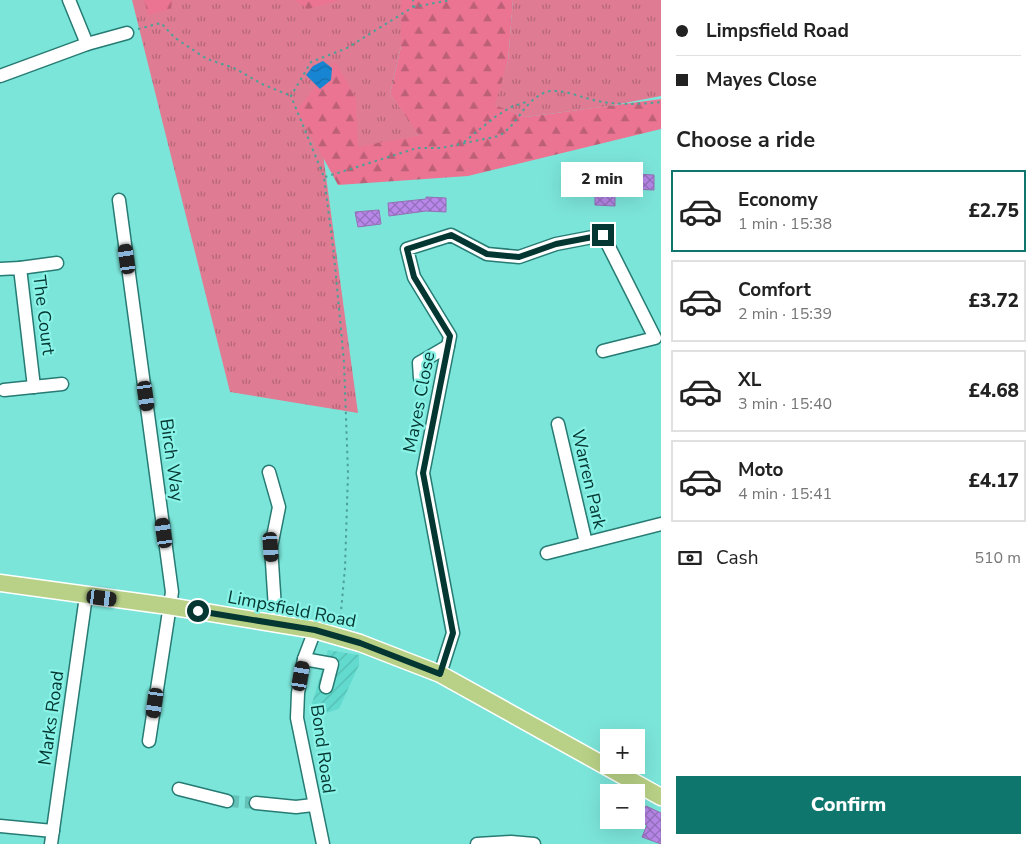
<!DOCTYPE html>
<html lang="en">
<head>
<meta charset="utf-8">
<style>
	body { margin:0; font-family:"Nunito Sans",sans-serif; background:#f2f2f2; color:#222; height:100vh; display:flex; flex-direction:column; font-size:19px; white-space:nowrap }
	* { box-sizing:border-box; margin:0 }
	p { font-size:16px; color:#767676 }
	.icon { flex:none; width:28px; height:28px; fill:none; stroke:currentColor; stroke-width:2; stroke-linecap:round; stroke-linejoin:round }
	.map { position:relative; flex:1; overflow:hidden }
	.drawer { display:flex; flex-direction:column; background:#fff; width:375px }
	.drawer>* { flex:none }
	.banner { display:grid; align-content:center; height:110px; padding:0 15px; background:#fff }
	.buttons { position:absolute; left:600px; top:729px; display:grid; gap:10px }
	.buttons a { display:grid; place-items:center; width:45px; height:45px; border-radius:0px; background:#fff; box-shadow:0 5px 20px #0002; font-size:25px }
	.end { position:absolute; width:22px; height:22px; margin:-11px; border:6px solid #053732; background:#fff; box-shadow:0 0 0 2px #fff }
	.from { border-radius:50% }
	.bubble { position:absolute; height:35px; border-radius:0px; background:#fff; box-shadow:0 5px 20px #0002; font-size:16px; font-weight:800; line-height:35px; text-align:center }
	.car { position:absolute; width:15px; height:30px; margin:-15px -8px; border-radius:6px; box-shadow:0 0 4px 1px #0007; background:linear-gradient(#222 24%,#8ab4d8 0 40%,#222 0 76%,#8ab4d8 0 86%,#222 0) }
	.banner b { display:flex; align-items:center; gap:18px; height:48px; font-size:19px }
	.banner b+b { border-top:1px solid #e0e0e0 }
	.banner i { width:12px; height:12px; background:#222 }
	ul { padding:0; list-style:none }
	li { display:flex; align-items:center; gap:15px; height:82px; margin:0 10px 8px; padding:0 5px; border:2px solid #e0e0e0; border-radius:0px }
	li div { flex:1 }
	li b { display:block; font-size:19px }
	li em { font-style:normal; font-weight:800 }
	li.active { border-color:#0f766e }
	li>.icon { width:45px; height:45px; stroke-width:1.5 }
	h2 { padding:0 15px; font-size:22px; line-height:60px }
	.pay { display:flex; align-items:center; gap:12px; height:55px; padding:0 15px; font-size:19px }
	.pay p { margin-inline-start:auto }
	.button { display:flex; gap:10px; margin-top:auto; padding:10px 15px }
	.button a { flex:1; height:58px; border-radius:0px; background:#0f766e; color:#fff; font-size:20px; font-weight:800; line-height:58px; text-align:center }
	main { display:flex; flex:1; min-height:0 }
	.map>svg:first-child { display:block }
	.industrial { fill:url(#industrial-furrows) }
	.grass { fill:url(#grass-tufts) }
	.forest { fill:url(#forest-firs) }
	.water { fill:url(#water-waves) }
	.building { fill:url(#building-cross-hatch); stroke:#9171b1 }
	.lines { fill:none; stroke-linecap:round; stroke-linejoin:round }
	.minor-tunnel { stroke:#64c2b8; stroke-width:12; stroke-dasharray:12 6; stroke-linecap:butt }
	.minor-casing { stroke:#267b73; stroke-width:15 }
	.major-casing { stroke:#fff; stroke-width:19 }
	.path { stroke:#4ca097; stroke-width:2; stroke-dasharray:2.5 4; stroke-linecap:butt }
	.minor { stroke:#fff; stroke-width:12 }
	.major { stroke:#b8d186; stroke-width:16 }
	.route { stroke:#053732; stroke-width:6 }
	.labels { text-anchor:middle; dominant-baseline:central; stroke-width:4.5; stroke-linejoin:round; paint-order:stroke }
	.street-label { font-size:18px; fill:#053732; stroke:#89f3e7 }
</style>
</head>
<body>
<main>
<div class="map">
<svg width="661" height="844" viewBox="0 0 661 844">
	<defs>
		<pattern id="industrial-furrows" width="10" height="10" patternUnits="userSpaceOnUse" patternTransform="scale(1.25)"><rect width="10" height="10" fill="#63dace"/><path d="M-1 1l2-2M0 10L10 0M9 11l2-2" fill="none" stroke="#54bcb1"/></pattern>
		<pattern id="grass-tufts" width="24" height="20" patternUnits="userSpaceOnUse" patternTransform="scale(1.25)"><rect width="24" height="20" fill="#df7b92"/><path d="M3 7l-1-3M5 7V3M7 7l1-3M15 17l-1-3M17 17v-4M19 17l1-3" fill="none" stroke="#b36678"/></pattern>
		<pattern id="forest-firs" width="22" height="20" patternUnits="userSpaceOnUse" patternTransform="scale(1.25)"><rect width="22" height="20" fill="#ea7491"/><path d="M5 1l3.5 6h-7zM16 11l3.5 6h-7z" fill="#bc6077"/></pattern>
		<pattern id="water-waves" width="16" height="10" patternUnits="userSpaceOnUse" patternTransform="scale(1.25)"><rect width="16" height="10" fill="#1885d2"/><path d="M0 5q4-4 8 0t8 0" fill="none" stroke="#146eab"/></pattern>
		<pattern id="building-cross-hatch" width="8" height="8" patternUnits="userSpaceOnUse" patternTransform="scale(1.25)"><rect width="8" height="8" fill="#b887e9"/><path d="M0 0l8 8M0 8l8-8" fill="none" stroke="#946fbd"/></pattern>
	</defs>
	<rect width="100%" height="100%" fill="#7ce5da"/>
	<path class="industrial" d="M 328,650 L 359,655 L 359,665 L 339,709 L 320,715 L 311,707 Z"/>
	<g class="grass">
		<path d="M 132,0 L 402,0 L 401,46 L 390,94 L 420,135 L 358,148 L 315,95 L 358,413 L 230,392 Z"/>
		<path d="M 513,0 L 661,0 L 661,96 L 609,106 L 526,117 L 494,105 L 508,61 Z"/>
	</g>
	<g class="forest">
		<path d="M 144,0 L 172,0 L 171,9 L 148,15 Z"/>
		<path d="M 294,0 L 341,0 L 308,9 Z"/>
		<path d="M 401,0 L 513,0 L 508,61 L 495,105 L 526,117 L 661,99 L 661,129 L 468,176 L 338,185 L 297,110 L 335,62 L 356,98 L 358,147 L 419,135 L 390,94 L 401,46 Z"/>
	</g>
	<path class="water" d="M 323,61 L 332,68 L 331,80 L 320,89 L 306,75 L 313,66 Z"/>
	<g class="building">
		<path d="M 634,174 L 654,175 L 654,190 L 634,189 Z"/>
		<path d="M 595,190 L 615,192 L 615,206 L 595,205 Z"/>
		<path d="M 426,197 L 446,198 L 446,212 L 426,211 L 389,216 L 388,203 L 426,199 Z"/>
		<path d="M 379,210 L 381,224 L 358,227 L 355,212 Z"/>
		<path d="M 646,806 L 661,813 L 661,844 L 642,837 L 647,825 L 639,821 Z"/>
	</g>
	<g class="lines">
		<path class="minor-tunnel" d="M 227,801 L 256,803"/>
		<defs>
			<g id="minor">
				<path d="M 69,0 L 87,44"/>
				<path d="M 0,76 L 87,44 L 127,33"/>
				<path d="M 119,200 L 172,592 L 149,741"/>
				<path d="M 20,268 L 57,263"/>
				<path d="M 0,269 L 20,268 L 34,387"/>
				<path d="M 420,378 L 419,363 L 448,346"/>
				<path d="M 4,390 L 62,384"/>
				<path d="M 558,424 L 586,543"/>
				<path d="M 269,472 L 279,507 L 271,547 L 276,624"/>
				<path d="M 547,553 L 661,524"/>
				<path d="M 315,630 L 304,659 L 298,693 L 297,718 L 323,844"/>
				<path d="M 304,659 L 332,664 L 326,687"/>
				<path d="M 440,674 L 453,633 L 423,473 L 450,336 L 414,277 L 407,249 L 451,235 L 487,254 L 519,257 L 556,244 L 603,235 L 655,338 L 603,351"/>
				<path d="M 179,789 L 227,801"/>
				<path d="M 256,803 L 296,807 L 313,805"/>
				<path d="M 0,826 L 53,831"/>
				<path d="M 51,844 L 86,596"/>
				<path d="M 477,844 L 511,842 L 534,844"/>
			</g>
			<path id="major" d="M 0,583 L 168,606 L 315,630 L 360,643 L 440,674 L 661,797"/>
		</defs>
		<use href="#minor" class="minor-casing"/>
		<use href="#major" class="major-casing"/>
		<g class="path">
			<path d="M 413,7 L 451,0"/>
			<path d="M 138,29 L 161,23 L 175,38 L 207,59 L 234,68 L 262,84 L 291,96"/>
			<path d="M 464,142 L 495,117 L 511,107 L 529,101"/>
			<path d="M 325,177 L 417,148 L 441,148 L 499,136 C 519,124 523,101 546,92 C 560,87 587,100 603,102 C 622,105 642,104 661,102"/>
			<path d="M 340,622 L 345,568 L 348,473 L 344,362 L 334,255 L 324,177 L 291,96 L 311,62 L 347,48 L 413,7 L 413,0"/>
		</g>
		<use href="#minor" class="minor"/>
		<use href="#major" class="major"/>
	</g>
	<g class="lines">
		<path class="route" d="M 198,611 L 315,630 L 360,643 L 440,674 L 453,633 L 423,473 L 450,336 L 414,277 L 407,249 L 451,235 L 487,254 L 519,257 L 556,244 L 603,235"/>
	</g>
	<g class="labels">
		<g class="street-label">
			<text transform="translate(44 315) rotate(83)">The Court</text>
			<text transform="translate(419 402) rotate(-79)">Mayes Close</text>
			<text transform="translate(172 460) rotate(82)">Birch Way</text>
			<text transform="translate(589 479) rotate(77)">Warren Park</text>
			<text transform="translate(292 609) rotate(11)">Limpsfield Road</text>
			<text transform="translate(51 718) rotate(-82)">Marks Road</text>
			<text transform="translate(323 749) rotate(82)">Bond Road</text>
		</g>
	</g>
</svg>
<div class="buttons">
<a>+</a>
<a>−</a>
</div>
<i class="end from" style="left:198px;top:611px"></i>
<i class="end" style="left:603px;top:235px"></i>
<div class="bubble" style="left:561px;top:162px;width:82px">2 min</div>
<i class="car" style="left:127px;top:259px;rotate:352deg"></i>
<i class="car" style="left:146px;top:396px;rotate:172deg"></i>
<i class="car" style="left:164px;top:533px;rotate:352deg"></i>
<i class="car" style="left:271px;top:547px;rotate:176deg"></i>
<i class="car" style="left:102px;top:598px;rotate:97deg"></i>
<i class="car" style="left:301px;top:676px;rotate:10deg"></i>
<i class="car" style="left:155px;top:703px;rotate:188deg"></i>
</div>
<section class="drawer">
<div class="banner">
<b><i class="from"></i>Limpsfield Road</b>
<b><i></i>Mayes Close</b>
</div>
<h2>Choose a ride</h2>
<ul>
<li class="active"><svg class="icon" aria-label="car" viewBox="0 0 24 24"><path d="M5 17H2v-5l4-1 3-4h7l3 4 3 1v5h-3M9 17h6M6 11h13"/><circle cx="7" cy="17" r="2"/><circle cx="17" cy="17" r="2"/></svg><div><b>Economy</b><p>1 min · 15:38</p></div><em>£2.75</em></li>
<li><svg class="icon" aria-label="car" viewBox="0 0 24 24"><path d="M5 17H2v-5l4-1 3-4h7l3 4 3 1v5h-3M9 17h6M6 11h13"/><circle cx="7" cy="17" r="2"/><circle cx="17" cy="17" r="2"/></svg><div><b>Comfort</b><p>2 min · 15:39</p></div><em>£3.72</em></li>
<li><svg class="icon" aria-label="car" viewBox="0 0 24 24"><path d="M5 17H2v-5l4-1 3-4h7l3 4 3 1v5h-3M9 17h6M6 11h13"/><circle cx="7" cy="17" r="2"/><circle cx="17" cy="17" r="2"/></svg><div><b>XL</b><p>3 min · 15:40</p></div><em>£4.68</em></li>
<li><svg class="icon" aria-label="car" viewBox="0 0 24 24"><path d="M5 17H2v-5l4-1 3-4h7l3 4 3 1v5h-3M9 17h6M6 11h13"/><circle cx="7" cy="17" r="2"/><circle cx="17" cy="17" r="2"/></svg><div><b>Moto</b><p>4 min · 15:41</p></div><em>£4.17</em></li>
</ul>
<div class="pay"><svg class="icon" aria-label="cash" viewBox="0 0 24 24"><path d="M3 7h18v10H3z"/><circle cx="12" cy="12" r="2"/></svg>Cash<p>510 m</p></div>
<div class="button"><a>Confirm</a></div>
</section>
</main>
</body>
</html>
